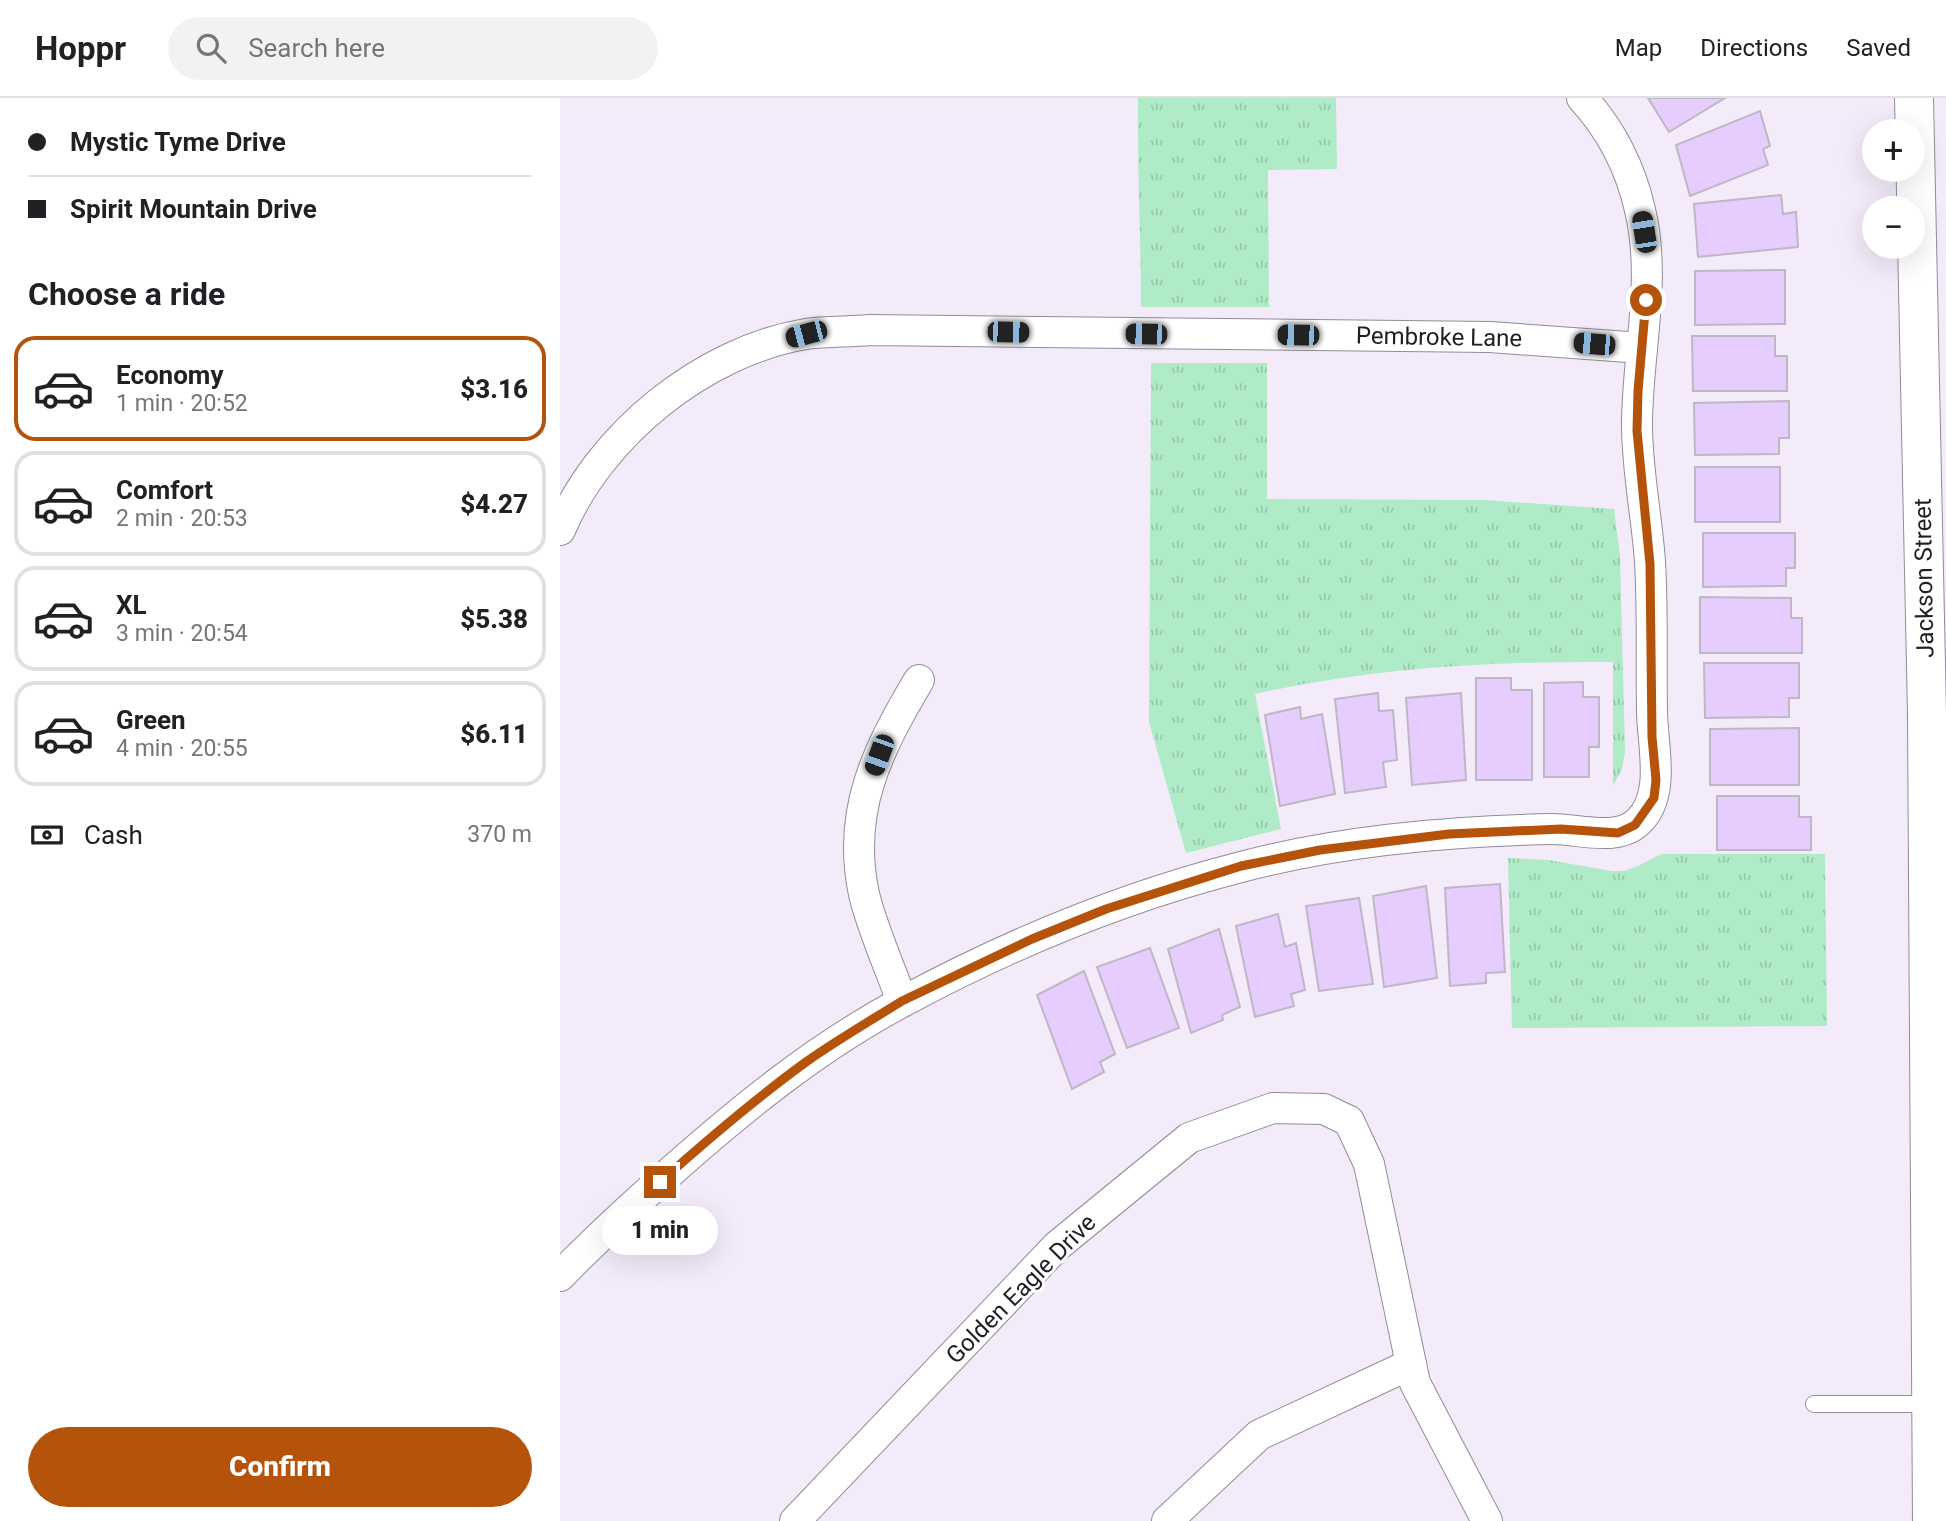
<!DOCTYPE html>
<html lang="en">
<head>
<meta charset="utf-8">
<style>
	body { margin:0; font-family:Roboto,sans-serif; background:#f2f2f2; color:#202124; height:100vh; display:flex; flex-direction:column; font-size:26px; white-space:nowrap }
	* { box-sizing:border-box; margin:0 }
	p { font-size:23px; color:#757577 }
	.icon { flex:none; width:38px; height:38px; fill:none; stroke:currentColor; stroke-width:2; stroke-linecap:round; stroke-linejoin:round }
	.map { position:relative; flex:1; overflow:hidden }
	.drawer { display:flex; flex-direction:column; background:#fff; width:560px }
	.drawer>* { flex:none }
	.hud { display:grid; align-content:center; height:154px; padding:0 28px; background:#fff }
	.buttons { position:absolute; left:1302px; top:21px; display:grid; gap:14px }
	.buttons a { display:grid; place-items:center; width:63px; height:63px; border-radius:50%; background:#fff; box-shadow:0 7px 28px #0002; font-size:35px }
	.end { position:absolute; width:32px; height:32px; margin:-16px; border:9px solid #b45309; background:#fff; box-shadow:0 0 0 4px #fff }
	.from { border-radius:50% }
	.bubble { position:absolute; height:49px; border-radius:24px; background:#fff; box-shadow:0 7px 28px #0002; font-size:23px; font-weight:800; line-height:49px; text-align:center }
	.car { position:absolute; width:21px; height:42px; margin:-21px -10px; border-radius:9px; box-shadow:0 0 5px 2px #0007; background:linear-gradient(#222 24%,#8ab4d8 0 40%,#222 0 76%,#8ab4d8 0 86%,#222 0) }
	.hud b { display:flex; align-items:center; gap:24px; height:66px; font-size:26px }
	.hud b+b { border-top:2px solid #e0e0e0 }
	.hud i { width:18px; height:18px; background:#202124 }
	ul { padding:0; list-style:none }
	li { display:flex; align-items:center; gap:21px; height:105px; margin:0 14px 10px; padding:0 14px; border:4px solid #e0e0e0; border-radius:21px }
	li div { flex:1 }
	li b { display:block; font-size:26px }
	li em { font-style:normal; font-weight:800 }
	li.current { border-color:#b45309 }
	li>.icon { width:63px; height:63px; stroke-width:1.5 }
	h2 { padding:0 28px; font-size:32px; line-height:84px }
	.pay { display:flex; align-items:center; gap:18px; height:77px; padding:0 28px; font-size:26px }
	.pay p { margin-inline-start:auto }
	.button { display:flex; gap:14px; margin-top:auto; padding:14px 28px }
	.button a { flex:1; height:80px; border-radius:42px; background:#b45309; color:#fff; font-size:28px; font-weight:800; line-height:80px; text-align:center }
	header { display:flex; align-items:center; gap:42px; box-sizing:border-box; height:98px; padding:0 35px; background:#fff; border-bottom:2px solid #e0e0e0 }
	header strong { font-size:33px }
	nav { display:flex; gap:38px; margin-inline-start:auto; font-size:24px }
	.search { width:490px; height:63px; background:#f2f2f2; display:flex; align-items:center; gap:18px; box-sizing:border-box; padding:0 24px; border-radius:38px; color:#757577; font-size:26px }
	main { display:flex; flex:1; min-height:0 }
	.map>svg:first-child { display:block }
	.grass { fill:url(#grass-tufts) }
	.building { fill:#e7ccfe; stroke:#beb7c5; stroke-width:2 }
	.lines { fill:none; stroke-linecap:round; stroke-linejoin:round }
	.lane-casing { stroke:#918b98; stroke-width:18 }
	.street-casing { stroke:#918b98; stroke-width:32 }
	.secondary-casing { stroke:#918b98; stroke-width:40 }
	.lane { stroke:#fff; stroke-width:16 }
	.street { stroke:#fff; stroke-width:30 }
	.secondary { stroke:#fff; stroke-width:38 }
	.route { stroke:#b45309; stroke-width:9 }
	.labels { text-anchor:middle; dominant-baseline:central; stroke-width:6; stroke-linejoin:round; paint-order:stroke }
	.street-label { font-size:24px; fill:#211e23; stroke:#fff }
</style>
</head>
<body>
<header>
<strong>Hoppr</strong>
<div class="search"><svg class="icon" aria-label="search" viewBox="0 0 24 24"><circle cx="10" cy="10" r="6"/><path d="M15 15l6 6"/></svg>Search here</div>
<nav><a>Map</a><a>Directions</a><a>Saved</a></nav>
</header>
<main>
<section class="drawer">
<div class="hud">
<b><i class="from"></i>Mystic Tyme Drive</b>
<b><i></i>Spirit Mountain Drive</b>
</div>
<h2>Choose a ride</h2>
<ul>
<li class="current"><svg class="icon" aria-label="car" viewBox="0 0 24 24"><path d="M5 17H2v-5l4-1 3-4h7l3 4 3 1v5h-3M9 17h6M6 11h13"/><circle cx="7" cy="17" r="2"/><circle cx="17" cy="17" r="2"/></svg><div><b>Economy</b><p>1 min · 20:52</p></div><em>$3.16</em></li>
<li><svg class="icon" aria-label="car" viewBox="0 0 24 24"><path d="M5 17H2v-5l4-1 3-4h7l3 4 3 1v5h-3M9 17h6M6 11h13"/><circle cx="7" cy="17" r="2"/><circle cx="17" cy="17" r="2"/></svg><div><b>Comfort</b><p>2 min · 20:53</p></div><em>$4.27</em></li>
<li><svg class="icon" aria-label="car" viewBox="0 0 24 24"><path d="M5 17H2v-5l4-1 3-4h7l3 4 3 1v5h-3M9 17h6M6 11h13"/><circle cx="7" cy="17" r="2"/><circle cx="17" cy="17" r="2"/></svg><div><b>XL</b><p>3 min · 20:54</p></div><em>$5.38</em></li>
<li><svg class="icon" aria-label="car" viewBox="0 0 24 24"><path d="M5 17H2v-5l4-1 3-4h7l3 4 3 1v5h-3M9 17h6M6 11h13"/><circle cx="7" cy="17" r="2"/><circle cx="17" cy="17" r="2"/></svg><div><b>Green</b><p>4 min · 20:55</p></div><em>$6.11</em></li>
</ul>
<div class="pay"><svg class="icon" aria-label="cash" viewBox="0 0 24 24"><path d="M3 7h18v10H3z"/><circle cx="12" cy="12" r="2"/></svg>Cash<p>370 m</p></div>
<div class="button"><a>Confirm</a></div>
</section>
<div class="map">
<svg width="1386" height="1423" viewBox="0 0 1386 1423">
	<defs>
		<pattern id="grass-tufts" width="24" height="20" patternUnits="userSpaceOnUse" patternTransform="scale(1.75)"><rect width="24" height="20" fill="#afebc7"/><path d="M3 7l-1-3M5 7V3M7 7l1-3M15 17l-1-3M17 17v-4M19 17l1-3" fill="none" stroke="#96c9ab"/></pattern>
	</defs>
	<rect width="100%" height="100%" fill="#f3ebfa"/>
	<g class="grass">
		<path d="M 578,0 L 776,0 L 777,71 L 708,72 L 709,209 L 581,209 C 581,139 577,70 578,0 Z"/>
		<path d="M 591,265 L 707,265 L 707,401 L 924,402 L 1054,411 L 1060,458 L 1065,654 L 1062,671 L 1053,688 L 1053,564 C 933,563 812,570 695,596 L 721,731 L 626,755 L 589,624 Z"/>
		<path d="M 1101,756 L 1265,756 L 1267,928 L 952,930 L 948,760 L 988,762 L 1052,773 L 1064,773 L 1078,768 Z"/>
	</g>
	<g class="building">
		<path d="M 1088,0 L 1165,0 L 1109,34 Z"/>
		<path d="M 1200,13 L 1210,48 L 1203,51 L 1208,67 L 1130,98 L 1116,47 Z"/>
		<path d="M 1221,97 L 1223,116 L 1236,114 L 1238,149 L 1138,159 L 1134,106 Z"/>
		<path d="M 1225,172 L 1225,226 L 1135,227 L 1135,173 Z"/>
		<path d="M 1132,238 L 1215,238 L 1215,258 L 1227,258 L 1227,293 L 1133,293 Z"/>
		<path d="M 1229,303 L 1229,340 L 1219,340 L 1219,356 L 1135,357 L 1134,305 Z"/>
		<rect x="1135" y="369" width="85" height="55"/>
		<path d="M 1143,435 L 1235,435 L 1235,470 L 1226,470 L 1226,488 L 1143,489 Z"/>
		<path d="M 1140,499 L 1231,500 L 1231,520 L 1242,520 L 1242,555 L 1140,555 Z"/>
		<path d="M 1144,565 L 1239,565 L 1239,600 L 1229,600 L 1229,619 L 1145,620 Z"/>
		<path d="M 916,580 L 951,580 L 951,592 L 972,592 L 972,682 L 916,682 Z"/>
		<path d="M 1023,584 L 1023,599 L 1039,599 L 1039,649 L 1029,649 L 1029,679 L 984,679 L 984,585 Z"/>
		<path d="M 818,595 L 819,613 L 833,612 L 837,662 L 823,664 L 826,689 L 785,695 L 775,601 Z"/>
		<path d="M 901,595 L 906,682 L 852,687 L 846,600 Z"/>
		<path d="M 740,609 L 741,621 L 762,616 L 775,696 L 720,708 L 705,617 Z"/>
		<path d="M 1239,630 L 1239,687 L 1150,687 L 1150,631 Z"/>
		<path d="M 1157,698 L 1239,698 L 1239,719 L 1251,719 L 1251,752 L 1157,752 Z"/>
		<path d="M 940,786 L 945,874 L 926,875 L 926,885 L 890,888 L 885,790 Z"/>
		<path d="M 866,788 L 877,880 L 824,889 L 813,798 Z"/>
		<path d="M 799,800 L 813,886 L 759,893 L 746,808 Z"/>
		<path d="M 718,816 L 725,849 L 736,845 L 745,892 L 731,896 L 734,908 L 695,919 L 676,828 Z"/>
		<path d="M 659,831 L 680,909 L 662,917 L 663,922 L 631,935 L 608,851 Z"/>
		<path d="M 590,850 L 619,930 L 567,950 L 537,869 Z"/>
		<path d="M 524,873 L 555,956 L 540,964 L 544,974 L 512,991 L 477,897 Z"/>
	</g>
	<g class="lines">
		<defs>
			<path id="lane" d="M 1254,1306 L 1371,1306"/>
			<g id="street">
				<path d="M 0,432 C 40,337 143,253 246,236 C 267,233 289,234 310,232 L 930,239 L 1082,250"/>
				<path d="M 342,903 C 330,870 312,830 304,796 C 286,713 318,651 359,582"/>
				<path d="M 0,1178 C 34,1143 70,1110 107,1077 C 180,1012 257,949 344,903 C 450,846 564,799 681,769 C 782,742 889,733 992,731 C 1019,731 1057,744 1078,724 C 1107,697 1092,647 1092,612 C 1091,563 1093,513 1090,464 C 1087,419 1077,373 1077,327 C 1077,256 1097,183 1080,112 C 1071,71 1051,31 1022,0"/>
				<path d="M 235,1423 L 497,1148 L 629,1040 L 713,1010 L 764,1011 L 789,1023 L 809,1066 L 855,1285 L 927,1423"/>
				<path d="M 607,1423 L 699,1337 L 851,1266"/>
			</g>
			<path id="secondary" d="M 1354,0 L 1367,616 L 1372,1423"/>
		</defs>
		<use href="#lane" class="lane-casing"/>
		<use href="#street" class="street-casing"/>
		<use href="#secondary" class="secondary-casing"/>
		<use href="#lane" class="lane"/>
		<use href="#street" class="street"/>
		<use href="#secondary" class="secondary"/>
	</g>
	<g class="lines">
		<path class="route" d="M 100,1084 C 147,1042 195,1001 246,964 C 277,942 310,923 342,903 L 472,841 L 546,811 L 681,768 L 760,752 L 889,736 L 1001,731 L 1058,735 L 1075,727 L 1094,700 L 1096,682 L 1092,639 L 1090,466 L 1077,333 L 1078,293 L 1086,202"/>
	</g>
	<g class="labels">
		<g class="street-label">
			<text transform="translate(879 239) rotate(1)">Pembroke Lane</text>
			<text transform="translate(1364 480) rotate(-91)">Jackson Street</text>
			<text transform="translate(461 1191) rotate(-45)">Golden Eagle Drive</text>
		</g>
	</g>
</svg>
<div class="buttons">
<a>+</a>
<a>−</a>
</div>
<i class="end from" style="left:1086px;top:202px"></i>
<i class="end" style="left:100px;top:1084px"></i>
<div class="bubble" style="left:42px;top:1108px;width:116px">1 min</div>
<i class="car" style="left:1084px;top:134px;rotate:351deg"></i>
<i class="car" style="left:448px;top:234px;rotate:91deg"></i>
<i class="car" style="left:246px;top:236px;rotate:255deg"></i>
<i class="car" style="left:586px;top:236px;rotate:271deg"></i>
<i class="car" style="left:738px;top:237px;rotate:271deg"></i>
<i class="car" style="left:1034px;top:246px;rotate:275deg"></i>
<i class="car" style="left:319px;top:657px;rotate:200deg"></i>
</div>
</main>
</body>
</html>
